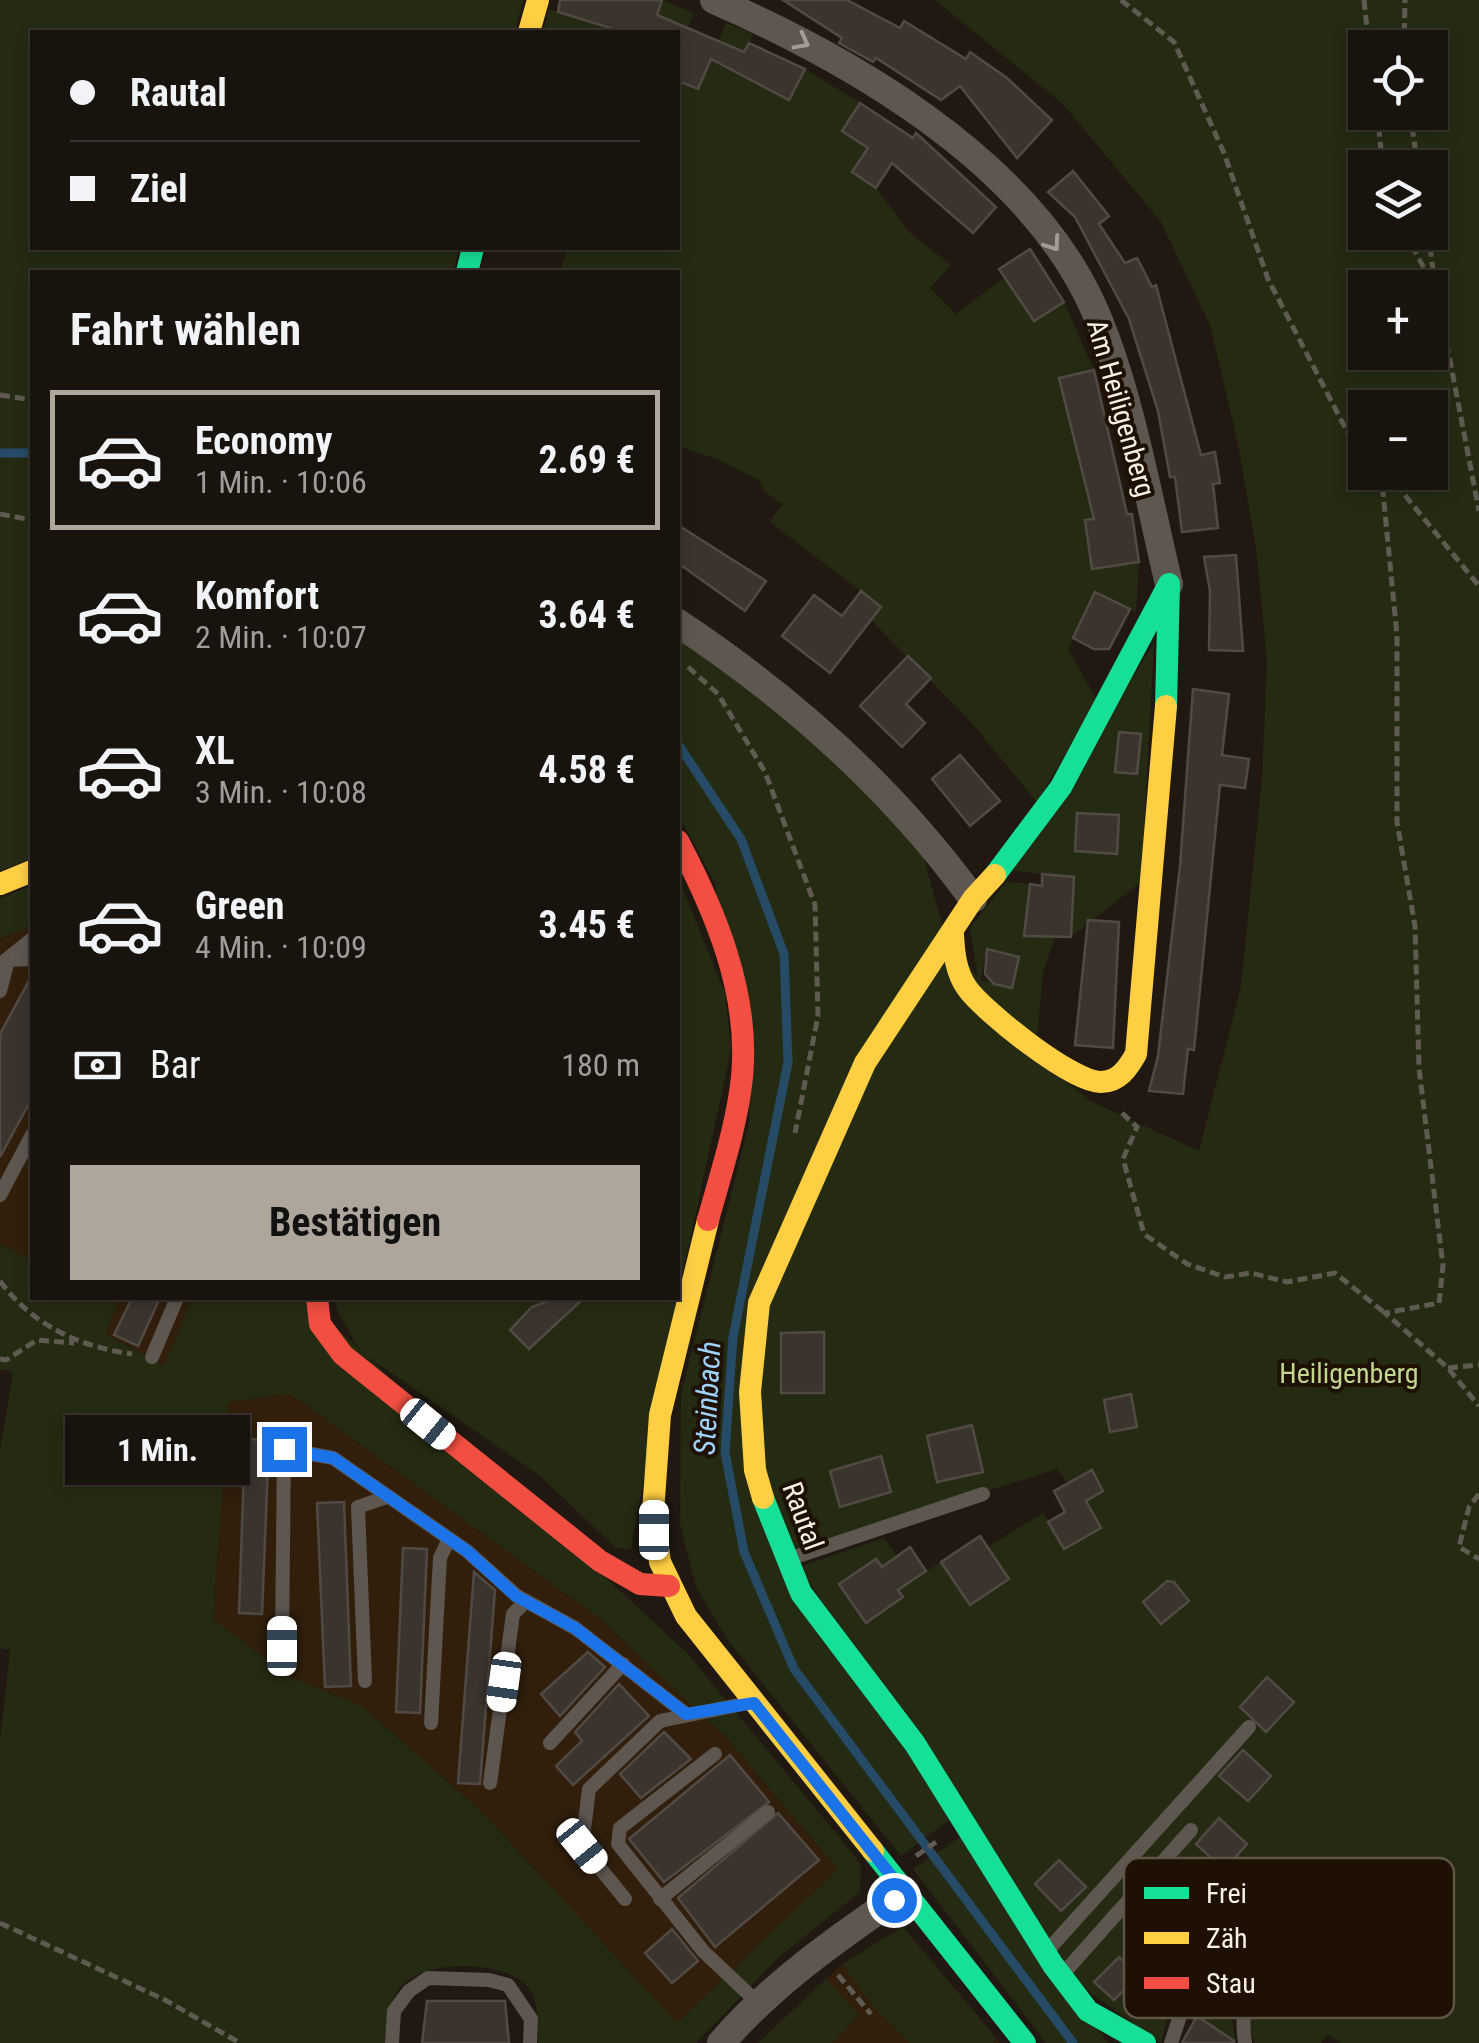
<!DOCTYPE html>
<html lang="de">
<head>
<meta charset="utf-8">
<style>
	body { margin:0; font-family:"Roboto Condensed",sans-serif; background:#221c16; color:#f1f3f6; height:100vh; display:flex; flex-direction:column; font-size:38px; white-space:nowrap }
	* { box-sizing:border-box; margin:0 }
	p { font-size:32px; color:#9f9e9d }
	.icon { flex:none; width:55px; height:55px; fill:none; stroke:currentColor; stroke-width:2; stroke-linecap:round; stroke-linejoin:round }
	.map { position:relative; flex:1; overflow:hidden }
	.drawer { position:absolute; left:30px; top:270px; width:650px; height:1030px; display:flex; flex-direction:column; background:#19130d; border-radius:0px; box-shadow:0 5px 15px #0003,0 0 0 2px #37322e }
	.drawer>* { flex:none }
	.banner { position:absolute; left:30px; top:30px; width:650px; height:220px; border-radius:0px; box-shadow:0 5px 15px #0003,0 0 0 2px #37322e; display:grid; align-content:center; height:220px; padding:0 40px; background:#19130d }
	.tools { position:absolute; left:1348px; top:30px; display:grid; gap:20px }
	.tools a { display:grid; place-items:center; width:100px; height:100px; border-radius:0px; background:#19130d; box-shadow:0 5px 15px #0003,0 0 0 2px #37322e; font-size:50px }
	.end { position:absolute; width:45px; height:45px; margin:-22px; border:12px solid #1a73e8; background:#fff; box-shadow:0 0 0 5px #fff }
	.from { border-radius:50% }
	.bubble { position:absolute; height:70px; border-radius:0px; background:#19130d; box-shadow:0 5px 15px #0003,0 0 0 2px #37322e; font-size:32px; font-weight:700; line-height:70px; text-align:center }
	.car { position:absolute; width:30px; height:60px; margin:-30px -15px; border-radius:12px; box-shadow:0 0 8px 2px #0007; background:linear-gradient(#fff 24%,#345 0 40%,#fff 0 76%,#345 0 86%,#fff 0) }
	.banner b { display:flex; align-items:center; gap:35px; height:95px; font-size:38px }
	.banner b+b { border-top:2px solid #37322e }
	.banner i { width:25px; height:25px; background:#f1f3f6 }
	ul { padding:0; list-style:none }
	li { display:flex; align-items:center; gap:30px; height:140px; margin:0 20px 15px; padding:0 20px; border:5px solid transparent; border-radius:0px }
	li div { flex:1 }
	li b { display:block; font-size:38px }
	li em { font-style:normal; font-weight:700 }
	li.active { border-color:#aea59b }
	li>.icon { width:90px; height:90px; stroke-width:1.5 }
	h2 { padding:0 40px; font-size:45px; line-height:120px }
	.pay { display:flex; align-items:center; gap:25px; height:110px; padding:0 40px; font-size:38px }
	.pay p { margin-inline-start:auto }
	.primary-button { display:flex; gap:20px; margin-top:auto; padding:20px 40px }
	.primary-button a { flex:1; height:115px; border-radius:0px; background:#aea59b; color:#111; font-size:40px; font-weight:700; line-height:115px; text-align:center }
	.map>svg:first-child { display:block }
	.built { fill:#311f0c }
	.green { fill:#252b12; fill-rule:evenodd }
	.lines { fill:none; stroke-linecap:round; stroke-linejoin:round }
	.stream { stroke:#264b67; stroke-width:9 }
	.building { fill:#3a342d; stroke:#514a44; stroke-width:2.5 }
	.path { stroke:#5f5a52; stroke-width:5; stroke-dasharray:10 5; stroke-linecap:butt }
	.lane { stroke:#5d5750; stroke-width:14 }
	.street { stroke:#5d5750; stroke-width:28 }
	.fast { stroke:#16e098; stroke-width:22 }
	.slow { stroke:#ffcf43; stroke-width:22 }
	.jam { stroke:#f24e42; stroke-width:22 }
	.oneway { stroke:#a49c94 }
	.route { stroke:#1a73e8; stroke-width:12 }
	.labels { text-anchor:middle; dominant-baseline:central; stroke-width:8; stroke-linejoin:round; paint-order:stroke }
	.street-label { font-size:28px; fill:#faf0e6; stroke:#1e1103 }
	.park-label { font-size:28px; fill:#c0d78d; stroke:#1e1103 }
	.water-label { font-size:30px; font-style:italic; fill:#9fd2fd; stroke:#1e1103 }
	.key { fill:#1e1103; stroke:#605447; stroke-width:2.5 }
	.key-label { font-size:28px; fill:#faf0e6 }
</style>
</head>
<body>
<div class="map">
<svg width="1479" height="2043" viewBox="0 0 1479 2043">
	<rect width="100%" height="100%" fill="#211911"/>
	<g class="built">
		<path d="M 32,925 L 32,1260 L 0,1244 L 0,939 Z"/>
		<path d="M 106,1298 L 193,1298 L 165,1366 L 105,1334 L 118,1304 Z"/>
		<path d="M 291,1394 L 598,1617 L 726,1737 L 838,1869 L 677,2024 L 482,1812 L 362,1706 L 290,1677 L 213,1619 L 227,1402 Z"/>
		<path d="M 903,1927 L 1000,2043 L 758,2043 L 843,1964 Z"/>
	</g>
	<g class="green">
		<path d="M 0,0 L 523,0 L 515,32 L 32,32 L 32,248 L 459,248 L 453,272 L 32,272 L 32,858 L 0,871 Z"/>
		<path d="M 662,0 L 694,13 L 678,50 L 678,32 L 651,32 Z"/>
		<path d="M 935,0 L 1479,0 L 1479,2043 L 1341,2043 L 1327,2034 L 1321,2043 L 1255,2043 C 1239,2002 1266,1987 1291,1957 L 1317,1982 L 1353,1945 L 1327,1920 L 1300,1947 L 1239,1885 L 1185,1941 L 1161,2043 L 1082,1987 L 799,1567 L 884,1538 L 914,1579 L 941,1562 L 970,1604 L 1009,1579 L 988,1547 L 1043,1513 L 1064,1549 L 1101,1529 L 1086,1501 L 1103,1490 L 1092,1470 L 1068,1483 L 1057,1469 L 794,1552 L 742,1475 L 952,1818 L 901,1856 L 727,1639 L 696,1587 L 680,1524 L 681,1394 L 750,1120 L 715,883 L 678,814 L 678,637 L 764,698 L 850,776 L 922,851 L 944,932 L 1041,1062 L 1092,1102 L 1199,1151 L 1241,987 L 1262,779 L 1267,662 L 1257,556 L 1238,443 L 1210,325 L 1161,222 L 1063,104 ZM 1365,48 L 1430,48 L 1430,112 L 1365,112 ZM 1365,168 L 1430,168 L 1430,232 L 1365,232 ZM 1365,288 L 1430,288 L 1430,352 L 1365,352 ZM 1365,408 L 1430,408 L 1430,472 L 1365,472 Z"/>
		<path d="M 549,9 L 623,32 L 543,32 Z"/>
		<path d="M 726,23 L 753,34 L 735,72 L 788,100 L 805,69 L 860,103 L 842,130 L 868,148 L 853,172 L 876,188 L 909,232 L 951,265 L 930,288 L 956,314 L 1005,277 L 1034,321 L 1064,302 L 1094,370 L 1059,379 L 1073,436 L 1108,428 L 1114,459 L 1083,466 L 1095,519 L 1085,521 L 1091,568 L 1139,562 L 1136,612 L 1095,593 L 1068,649 L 1097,700 L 1037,802 L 971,722 L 871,620 L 880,606 L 770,522 L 782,504 L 764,491 L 760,481 L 717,459 L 678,446 L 678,272 L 560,272 L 567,248 L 678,248 L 678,81 L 698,89 Z"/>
		<path d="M 1154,643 L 1141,882 L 1071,937 L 1073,877 L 1013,871 ZM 1077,813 L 1118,815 L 1116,854 L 1075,851 Z"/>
		<path d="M 678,877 L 725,993 L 731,1050 L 678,1295 Z"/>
		<path d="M 1006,882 L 1030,884 L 1025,928 L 1055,937 L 1043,972 L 1037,1039 L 980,992 L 970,928 ZM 987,950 L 1012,987 L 980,980 Z"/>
		<path d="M 32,886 L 32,925 L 0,939 L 0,898 Z"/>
		<path d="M 0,1244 L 32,1260 L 32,1298 L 106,1298 L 118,1304 L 105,1334 L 164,1366 L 193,1298 L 304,1298 L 687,1653 L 853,1854 L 861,1866 L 860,1892 L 779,1957 L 696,2043 L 538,2043 C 537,2026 540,2005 530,1990 C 511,1960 434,1960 408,1980 C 387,1997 387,2019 385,2043 L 0,2043 L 0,1741 L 10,1650 L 0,1648 L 0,1450 L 13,1372 L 0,1369 ZM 291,1394 L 598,1617 L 726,1737 L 838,1869 L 677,2023 L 482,1812 L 362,1706 L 290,1677 L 213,1619 L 228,1402 Z"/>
		<path d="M 335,1298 L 677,1298 L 631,1549 L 616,1548 L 539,1475 L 361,1352 L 337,1310 Z"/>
		<path d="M 962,1836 L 1108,2043 L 1046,2043 L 913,1869 Z"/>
		<path d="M 903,1927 L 996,2038 L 993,2043 L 911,2043 L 875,2009 L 842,1964 Z"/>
		<path d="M 1212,1937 L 1224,1938 L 1245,1955 L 1253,1947 L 1271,1961 L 1231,2013 L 1236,2042 L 1187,2009 L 1193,1951 Z"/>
		<path d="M 826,1979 L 859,2015 L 832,2043 L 758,2043 Z"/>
	</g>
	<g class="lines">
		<g class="stream">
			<path d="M 0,453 L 32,453"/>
			<path d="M 678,744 L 741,839 L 784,954 L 788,1062 L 733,1337 L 725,1452 L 744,1552 L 794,1669 L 1073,2043"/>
		</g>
	</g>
	<g class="building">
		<path d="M 560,0 L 662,0 L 657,15 L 744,52 L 749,43 L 805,69 L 789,100 L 711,59 L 698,89 L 678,81 L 678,32 L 623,32 L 558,12 Z"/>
		<path d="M 783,0 L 847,0 L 900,28 L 904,21 L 966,59 L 970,52 L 1007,78 L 1052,120 L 1017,158 L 960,86 L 941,100 L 876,58 L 873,62 L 839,43 L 842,38 Z"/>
		<path d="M 860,103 L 913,138 L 916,133 L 996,207 L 973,233 L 892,163 L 876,188 L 852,172 L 868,148 L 842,131 Z"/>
		<path d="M 1073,171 L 1109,216 L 1099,224 L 1125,263 L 1137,258 L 1152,287 L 1156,285 L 1201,455 L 1215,452 L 1220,483 L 1213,484 L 1218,528 L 1182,532 L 1175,477 L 1170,477 L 1158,411 L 1129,319 L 1075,217 L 1048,192 Z"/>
		<path d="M 1030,249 L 1064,302 L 1034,321 L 999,269 Z"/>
		<path d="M 1094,370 L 1127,514 L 1132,514 L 1139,562 L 1092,569 L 1085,520 L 1094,519 L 1059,378 Z"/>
		<path d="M 678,525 L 766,581 L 745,611 L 678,563 Z"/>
		<path d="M 1236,555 L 1243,651 L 1209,650 L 1210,591 L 1204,557 Z"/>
		<path d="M 861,591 L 881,607 L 830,673 L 782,636 L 814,595 L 842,616 Z"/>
		<path d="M 1095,592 L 1130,609 L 1109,649 L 1094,649 L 1073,638 Z"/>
		<path d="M 908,656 L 931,678 L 906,704 L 925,723 L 902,747 L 860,706 Z"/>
		<path d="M 1193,689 L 1229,694 L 1222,755 L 1249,759 L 1245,788 L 1220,785 L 1194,1050 L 1188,1049 L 1183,1094 L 1149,1091 L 1158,1056 L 1180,866 Z"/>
		<path d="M 1119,732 L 1141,734 L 1137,774 L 1115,772 Z"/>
		<path d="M 960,755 L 1000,801 L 970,826 L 932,779 Z"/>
		<path d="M 1077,813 L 1119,815 L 1117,854 L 1075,851 Z"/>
		<path d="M 1042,874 L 1074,877 L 1071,937 L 1024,936 L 1030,884 L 1042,886 Z"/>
		<path d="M 1088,920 L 1119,922 L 1113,1048 L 1075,1045 Z"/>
		<path d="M 987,949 L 1019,957 L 1012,988 L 994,984 L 985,974 Z"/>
		<path d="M 32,975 L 32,1098 L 0,1157 L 0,1034 Z"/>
		<path d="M 132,1298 L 160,1298 L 138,1346 L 114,1335 Z"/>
		<path d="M 556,1298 L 584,1298 L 529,1349 L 510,1330 L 532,1307 Z"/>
		<path d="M 824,1332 L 824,1393 L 781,1393 L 781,1333 Z"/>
		<path d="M 1131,1394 L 1137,1427 L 1110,1432 L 1104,1400 Z"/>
		<path d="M 972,1425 L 983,1472 L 937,1482 L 927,1436 Z"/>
		<path d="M 245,1439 L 269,1440 L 262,1614 L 239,1613 Z"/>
		<path d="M 881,1456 L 891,1492 L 840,1507 L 830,1471 Z"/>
		<path d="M 1092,1470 L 1103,1491 L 1086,1501 L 1101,1528 L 1064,1549 L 1048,1522 L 1065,1512 L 1054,1491 Z"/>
		<path d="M 344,1502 L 351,1686 L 325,1687 L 317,1503 Z"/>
		<path d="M 980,1536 L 1009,1579 L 970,1605 L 941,1562 Z"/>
		<path d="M 910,1547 L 926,1571 L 898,1590 L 903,1597 L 866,1623 L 839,1584 L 876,1559 L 882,1567 Z"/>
		<path d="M 403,1548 L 427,1549 L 420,1713 L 396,1712 Z"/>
		<path d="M 474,1572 L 495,1590 L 480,1784 L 458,1783 Z"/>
		<path d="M 1167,1581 L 1174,1582 L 1189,1601 L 1161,1624 L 1143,1602 Z"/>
		<path d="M 588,1652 L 605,1667 L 560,1716 L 541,1694 Z"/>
		<path d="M 1267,1677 L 1294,1702 L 1266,1732 L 1240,1707 Z"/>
		<path d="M 619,1684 L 649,1716 L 573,1785 L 556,1766 L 582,1741 L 575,1732 Z"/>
		<path d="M 664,1732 L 691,1759 L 641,1798 L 620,1774 Z"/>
		<path d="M 1243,1750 L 1271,1776 L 1248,1801 L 1219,1776 Z"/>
		<path d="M 730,1755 L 769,1802 L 664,1882 L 629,1839 Z"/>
		<path d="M 778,1813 L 819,1860 L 715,1947 L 678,1898 Z"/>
		<path d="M 1219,1818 L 1247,1844 L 1224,1870 L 1196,1844 Z"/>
		<path d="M 1059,1860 L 1086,1887 L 1061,1911 L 1035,1884 Z"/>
		<path d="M 672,1929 L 698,1961 L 672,1983 L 645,1953 Z"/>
		<path d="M 1119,1957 L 1138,1976 L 1114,2000 L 1094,1982 Z"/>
		<path d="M 427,2001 L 505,2001 L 509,2043 L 422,2043 Z"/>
		<path d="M 1197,2016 L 1234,2041 L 1234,2043 L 1182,2043 Z"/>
	</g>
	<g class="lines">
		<g class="path">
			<path d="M 1121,0 L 1174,42 L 1224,153 L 1268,279 L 1352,441 L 1365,451"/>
			<path d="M 1364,0 L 1369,48"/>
			<path d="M 1404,48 L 1405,0"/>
			<path d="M 1377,112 L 1383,168"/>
			<path d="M 1410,112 L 1418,168"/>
			<path d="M 1405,232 L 1437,293 L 1479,511"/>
			<path d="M 1428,232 L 1435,285"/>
			<path d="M 0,395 L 32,400"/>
			<path d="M 1381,472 L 1397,635 L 1397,822 L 1415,926 L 1419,1068 L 1443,1266 L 1439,1303 L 1385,1313 L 1448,1368 L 1479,1406"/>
			<path d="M 1386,472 L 1479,586"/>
			<path d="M 0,514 L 32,520"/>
			<path d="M 688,667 L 718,694 L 765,772 L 815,905 L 818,1016 L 795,1133"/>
			<path d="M 1122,1113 L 1137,1127 L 1123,1159 L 1144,1234 L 1187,1264 L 1225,1277 L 1251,1273 L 1287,1282 L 1335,1273 L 1385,1313"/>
			<path d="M 0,1281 C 32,1325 80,1347 132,1354"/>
			<path d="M 0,1359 L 6,1360 L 37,1340 L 74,1343"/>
			<path d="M 1448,1368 L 1479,1365"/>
			<path d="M 1479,1494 L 1469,1507 L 1459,1547 L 1479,1559"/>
			<path d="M 916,1856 L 936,1842"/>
			<path d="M 0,1923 L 165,2000 L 240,2043"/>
			<path d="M 838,1975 L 871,2014"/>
		</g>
		<g class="lane">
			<path d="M 6,960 L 32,939"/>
			<path d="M 0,991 L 8,960 L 32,959"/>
			<path d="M 0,1195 L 32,1135"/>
			<path d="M 152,1357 L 177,1298"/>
			<path d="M 789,1559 L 983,1494"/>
			<path d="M 282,1646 L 284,1449 L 333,1458 L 467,1551 L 517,1596 L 575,1628 L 686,1714"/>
			<path d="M 365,1681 L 358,1507 L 387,1497"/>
			<path d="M 431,1723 L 440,1558 L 449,1539"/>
			<path d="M 550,1743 L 623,1664"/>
			<path d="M 715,1754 L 620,1828 L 618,1844 L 703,1951 L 757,2002"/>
			<path d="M 490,1783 L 513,1614 L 526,1601"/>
			<path d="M 625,1899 L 582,1846 L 589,1789 L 660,1721 L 748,1703"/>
			<path d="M 660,1899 L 768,1812"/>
			<path d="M 1049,1949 L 1249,1727"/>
			<path d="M 1062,1975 L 1191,1830"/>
			<path d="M 392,2043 L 394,2011 L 409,1991 L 428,1978 L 489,1980 L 508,1985 L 531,2019 L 530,2043"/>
			<path d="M 1171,2043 L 1183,2007 L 1189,1946 L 1228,1903"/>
			<path d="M 1245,2043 C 1238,1992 1254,1991 1286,1954"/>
		</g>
		<g class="street">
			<path d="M 714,0 C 849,59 1016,155 1086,292 C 1126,370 1148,497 1169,584"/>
			<path d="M 678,623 C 791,698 893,789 973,899"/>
			<path d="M 721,2043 C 774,1982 838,1938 903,1893"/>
		</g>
		<g class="fast">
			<path d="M 467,272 L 473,248"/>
			<path d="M 995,875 L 1061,787 L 1169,584 L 1166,706"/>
			<path d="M 763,1498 L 801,1593 L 915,1744 L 1053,1965 L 1088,2011 L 1145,2043"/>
			<path d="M 873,1851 L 1025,2043"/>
		</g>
		<g class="slow">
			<path d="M 529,32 L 538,0"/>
			<path d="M 0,884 L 32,871"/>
			<path d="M 953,935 C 954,953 956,973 967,988 C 983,1011 1073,1083 1101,1082 C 1119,1082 1128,1068 1136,1054 L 1166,706"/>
			<path d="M 708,1220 L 660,1415 L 653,1512 L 660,1562 L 686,1616 L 873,1851"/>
			<path d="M 763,1498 L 755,1470 L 750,1392 L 759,1303 L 865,1063 L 973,899 L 995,875"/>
		</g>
		<g class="jam">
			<path d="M 678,841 C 716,913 750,994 742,1077 C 737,1125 721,1173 708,1220"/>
			<path d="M 317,1298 L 320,1324 L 343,1355 L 600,1561 L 640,1584 L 669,1586"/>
		</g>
	</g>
	<defs><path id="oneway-chevron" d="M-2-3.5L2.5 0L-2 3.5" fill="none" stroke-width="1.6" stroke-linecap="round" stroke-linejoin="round" transform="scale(2.5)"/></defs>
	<g class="oneway">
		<use href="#oneway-chevron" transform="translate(802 42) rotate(28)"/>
		<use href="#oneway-chevron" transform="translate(1053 244) rotate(55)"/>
	</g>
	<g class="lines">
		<path class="route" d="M 284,1449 L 333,1458 L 467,1551 L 516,1596 L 575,1628 L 686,1714 L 754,1703 L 904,1892 L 894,1900"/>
	</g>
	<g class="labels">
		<g class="street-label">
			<text transform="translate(1121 408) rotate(74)">Am Heiligenberg</text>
			<text transform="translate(803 1516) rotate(70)">Rautal</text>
		</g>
		<g class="park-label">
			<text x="1349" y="1373">Heiligenberg</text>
		</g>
		<g class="water-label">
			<text transform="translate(707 1398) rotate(-87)">Steinbach</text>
		</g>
	</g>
	<rect x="1124" y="1858" width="330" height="160" rx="15" class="key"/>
	<rect x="1144" y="1887" width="45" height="12" fill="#16e098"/>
	<rect x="1144" y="1932" width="45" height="12" fill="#ffcf43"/>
	<rect x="1144" y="1977" width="45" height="12" fill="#f24e42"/>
	<g class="key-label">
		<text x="1206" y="1903">Frei</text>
		<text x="1206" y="1948">Zäh</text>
		<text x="1206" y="1993">Stau</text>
	</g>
</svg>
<div class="tools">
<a><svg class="icon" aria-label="locate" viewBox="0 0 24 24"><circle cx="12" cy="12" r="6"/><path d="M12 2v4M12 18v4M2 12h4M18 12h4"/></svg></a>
<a><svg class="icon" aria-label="layers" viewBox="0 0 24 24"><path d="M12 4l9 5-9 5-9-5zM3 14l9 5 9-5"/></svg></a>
<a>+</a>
<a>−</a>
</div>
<i class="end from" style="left:894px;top:1900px"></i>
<i class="end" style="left:284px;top:1449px"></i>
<div class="bubble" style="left:65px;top:1415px;width:185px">1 Min.</div>
<i class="car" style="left:428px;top:1424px;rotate:129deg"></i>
<i class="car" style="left:654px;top:1530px;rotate:0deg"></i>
<i class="car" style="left:282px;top:1646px;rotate:0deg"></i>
<i class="car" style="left:504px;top:1682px;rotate:188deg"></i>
<i class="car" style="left:582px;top:1846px;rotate:141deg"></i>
<div class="banner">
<b><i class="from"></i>Rautal</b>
<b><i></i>Ziel</b>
</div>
<section class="drawer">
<h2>Fahrt wählen</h2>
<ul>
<li class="active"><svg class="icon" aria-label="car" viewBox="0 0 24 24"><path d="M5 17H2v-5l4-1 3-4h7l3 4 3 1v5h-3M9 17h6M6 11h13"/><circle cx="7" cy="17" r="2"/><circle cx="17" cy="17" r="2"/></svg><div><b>Economy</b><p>1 Min. · 10:06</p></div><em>2.69 €</em></li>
<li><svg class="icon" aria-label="car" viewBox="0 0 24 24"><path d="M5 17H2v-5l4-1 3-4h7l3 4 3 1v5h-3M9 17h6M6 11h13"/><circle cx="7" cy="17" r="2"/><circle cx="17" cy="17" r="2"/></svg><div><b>Komfort</b><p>2 Min. · 10:07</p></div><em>3.64 €</em></li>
<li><svg class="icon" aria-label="car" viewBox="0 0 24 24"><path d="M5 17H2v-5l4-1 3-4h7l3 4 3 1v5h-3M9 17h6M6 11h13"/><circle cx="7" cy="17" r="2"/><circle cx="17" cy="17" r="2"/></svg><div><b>XL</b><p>3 Min. · 10:08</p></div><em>4.58 €</em></li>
<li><svg class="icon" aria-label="car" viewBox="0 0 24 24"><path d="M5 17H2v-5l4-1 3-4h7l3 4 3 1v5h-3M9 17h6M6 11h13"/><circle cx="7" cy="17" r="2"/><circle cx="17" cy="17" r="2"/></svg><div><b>Green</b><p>4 Min. · 10:09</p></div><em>3.45 €</em></li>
</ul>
<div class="pay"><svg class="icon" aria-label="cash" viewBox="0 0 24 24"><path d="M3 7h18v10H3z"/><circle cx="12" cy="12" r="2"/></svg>Bar<p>180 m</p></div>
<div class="primary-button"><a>Bestätigen</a></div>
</section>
</div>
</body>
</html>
